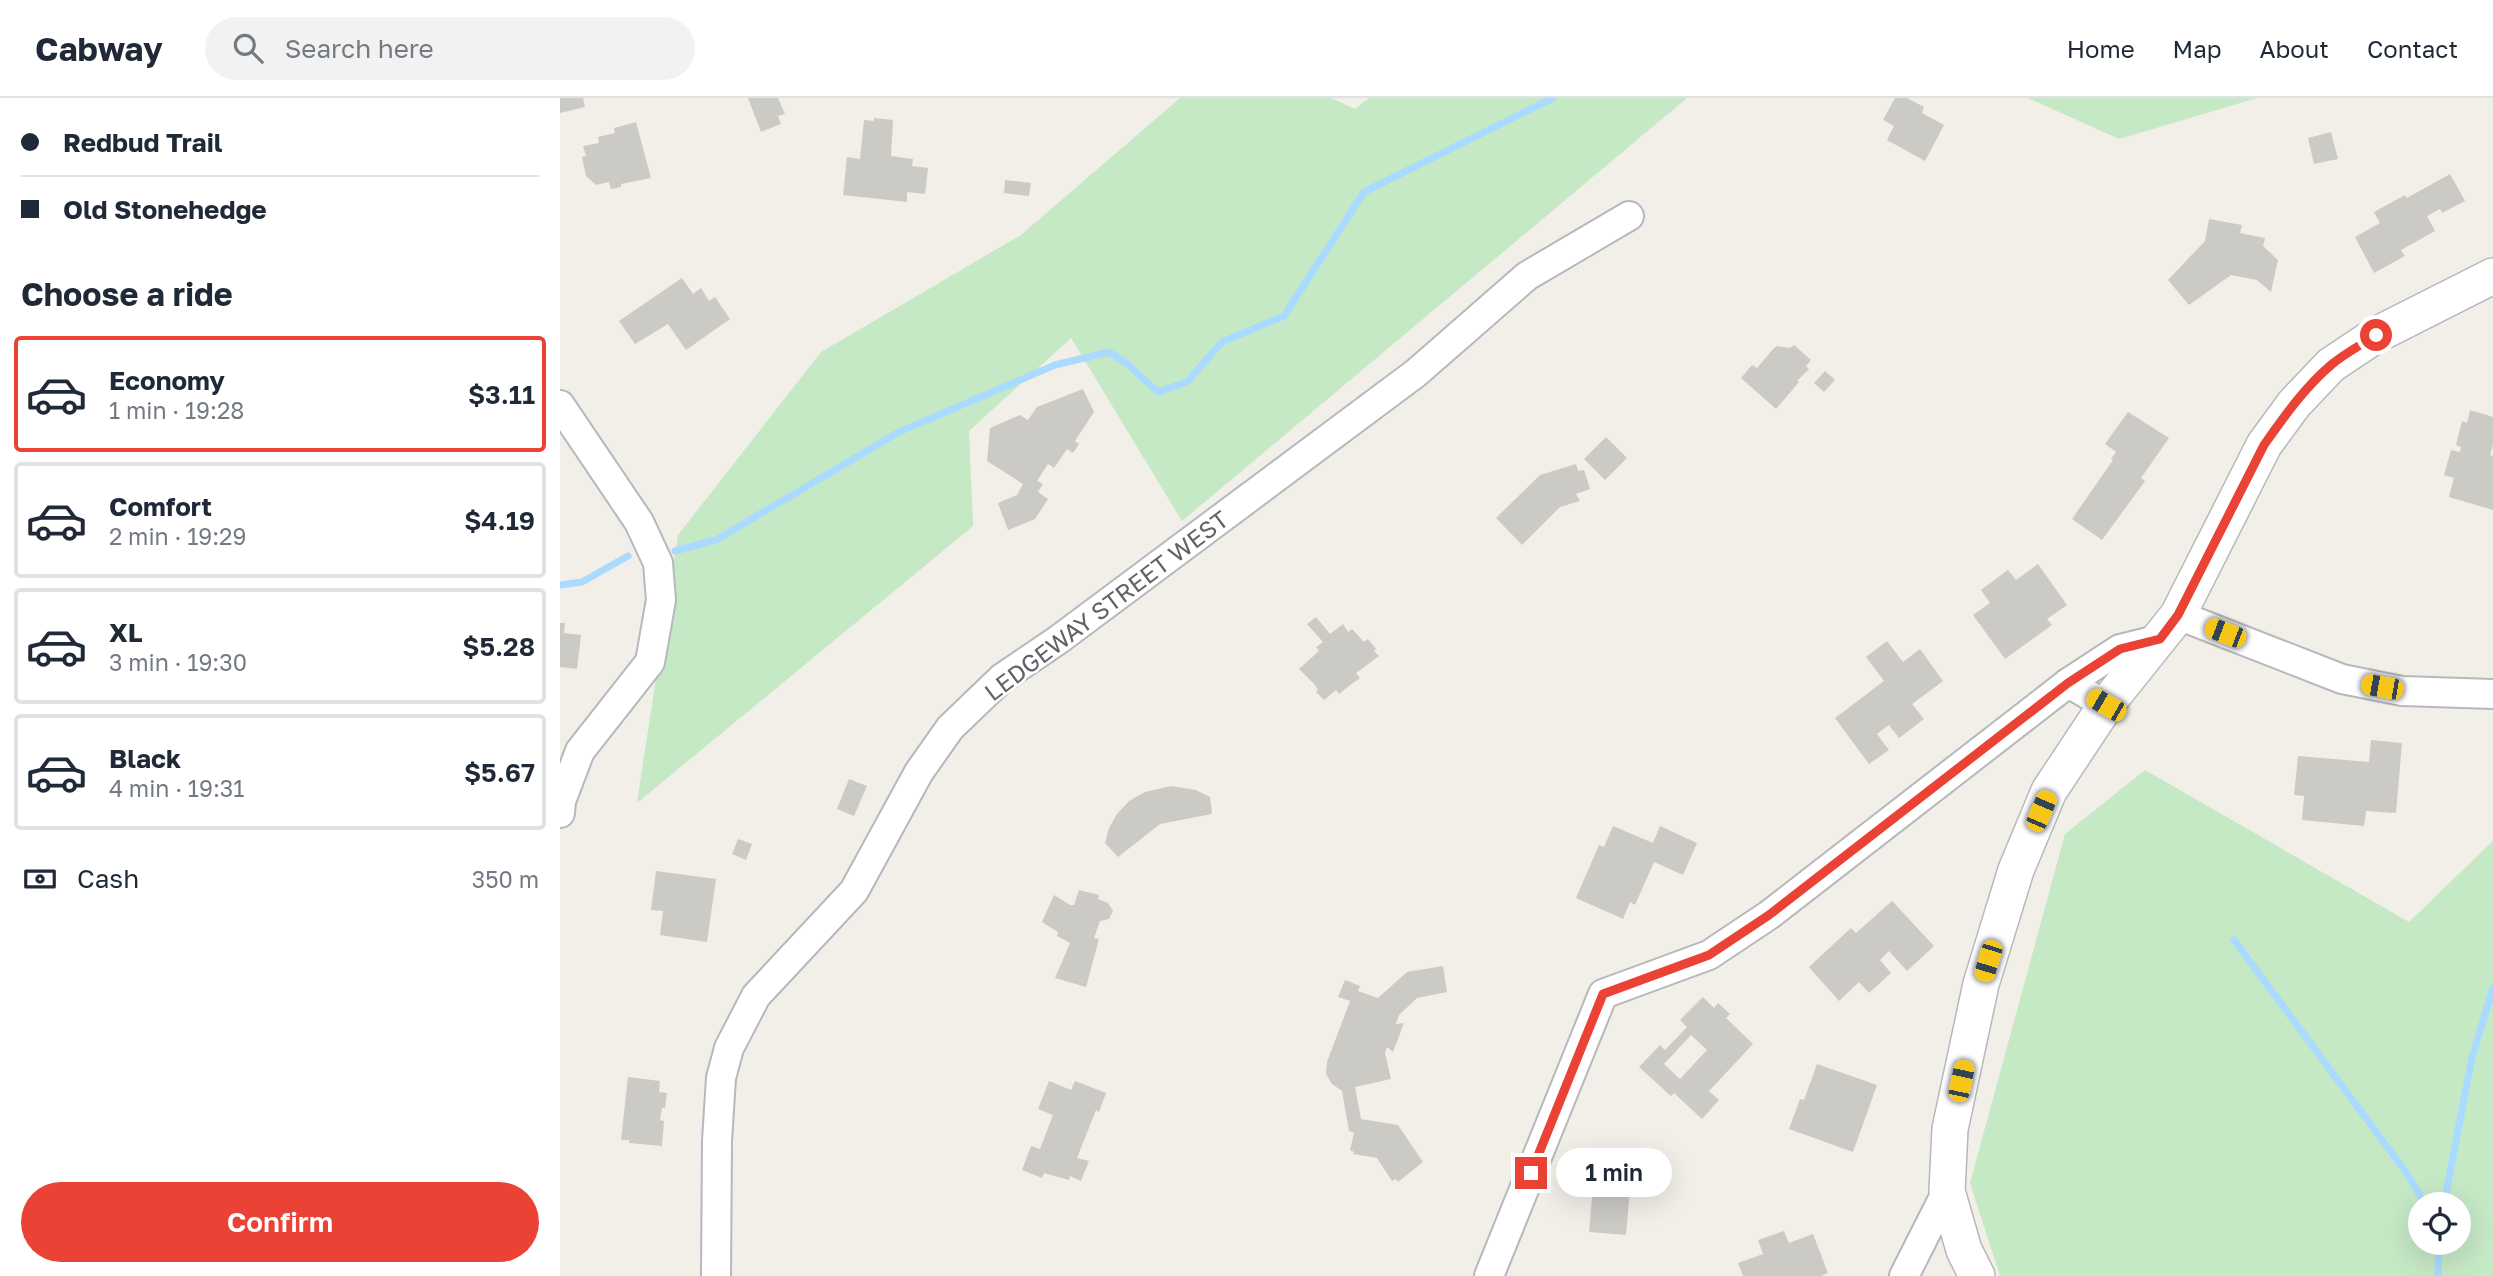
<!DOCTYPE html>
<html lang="en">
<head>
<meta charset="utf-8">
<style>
	body { margin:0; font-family:"Golos Text",sans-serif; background:#f2f2f3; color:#1f2937; height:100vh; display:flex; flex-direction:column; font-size:26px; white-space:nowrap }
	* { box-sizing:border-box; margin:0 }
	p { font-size:23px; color:#747a83 }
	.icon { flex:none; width:38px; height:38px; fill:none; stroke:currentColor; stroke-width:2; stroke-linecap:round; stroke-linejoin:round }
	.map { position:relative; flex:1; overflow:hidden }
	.details { display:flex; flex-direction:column; background:#fff; width:560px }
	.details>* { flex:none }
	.top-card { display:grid; align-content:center; height:154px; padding:0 21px; background:#fff }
	.controls { position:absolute; left:1848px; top:1094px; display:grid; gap:14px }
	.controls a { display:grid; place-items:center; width:63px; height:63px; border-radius:50%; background:#fff; box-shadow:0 7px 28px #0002; font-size:35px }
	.end { position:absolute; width:32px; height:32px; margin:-16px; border:9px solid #ea4335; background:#fff; box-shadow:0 0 0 4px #fff }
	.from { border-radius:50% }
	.bubble { position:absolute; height:49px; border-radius:24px; background:#fff; box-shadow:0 7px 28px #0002; font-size:23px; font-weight:600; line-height:49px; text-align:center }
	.car { position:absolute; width:21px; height:42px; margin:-21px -10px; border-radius:9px; box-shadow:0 0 5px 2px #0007; background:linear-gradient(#f5c518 24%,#345 0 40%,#f5c518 0 76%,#345 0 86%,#f5c518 0) }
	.top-card b { display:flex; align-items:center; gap:24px; height:66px; font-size:26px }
	.top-card b+b { border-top:2px solid #e0e1e3 }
	.top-card i { width:18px; height:18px; background:#1f2937 }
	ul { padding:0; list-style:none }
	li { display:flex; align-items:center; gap:21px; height:116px; margin:0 14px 10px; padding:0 7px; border:4px solid #e0e1e3; border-radius:7px }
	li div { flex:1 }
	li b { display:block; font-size:26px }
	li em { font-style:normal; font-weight:600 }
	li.on { border-color:#ea4335 }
	li>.icon { width:63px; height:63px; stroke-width:1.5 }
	h2 { padding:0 21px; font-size:32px; line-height:84px }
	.pay { display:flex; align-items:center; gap:18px; height:77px; padding:0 21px; font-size:26px }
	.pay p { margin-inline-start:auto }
	.action { display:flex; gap:14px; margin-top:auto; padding:14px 21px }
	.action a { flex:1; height:80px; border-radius:42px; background:#ea4335; color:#fff; font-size:28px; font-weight:600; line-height:80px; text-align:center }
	header { display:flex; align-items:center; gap:42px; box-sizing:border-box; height:98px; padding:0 35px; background:#fff; border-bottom:2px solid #e0e1e3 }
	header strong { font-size:33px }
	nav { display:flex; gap:38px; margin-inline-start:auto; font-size:24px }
	.search { width:490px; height:63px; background:#f2f2f3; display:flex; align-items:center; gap:18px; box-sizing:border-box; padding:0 24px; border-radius:38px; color:#747a83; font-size:26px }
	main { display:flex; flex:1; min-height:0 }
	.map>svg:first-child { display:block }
	.green { fill:#c5e8c5; fill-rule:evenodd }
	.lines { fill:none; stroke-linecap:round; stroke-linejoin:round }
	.stream { stroke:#aadaff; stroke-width:7 }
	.building { fill:#cccac5; fill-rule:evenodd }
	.minor-casing { stroke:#b5b8bc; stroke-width:32 }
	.tertiary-casing { stroke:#b5b8bc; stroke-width:38 }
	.minor { stroke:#fff; stroke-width:28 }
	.tertiary { stroke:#fff; stroke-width:35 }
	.route { stroke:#ea4335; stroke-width:9 }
	.labels { text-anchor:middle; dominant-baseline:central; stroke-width:5; stroke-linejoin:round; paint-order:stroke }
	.street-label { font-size:24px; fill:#5f6368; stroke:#fff }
</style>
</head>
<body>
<header>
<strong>Cabway</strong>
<div class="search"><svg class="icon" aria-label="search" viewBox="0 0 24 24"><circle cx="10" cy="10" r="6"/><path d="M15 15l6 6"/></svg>Search here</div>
<nav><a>Home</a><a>Map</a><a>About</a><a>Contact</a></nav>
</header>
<main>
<section class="details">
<div class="top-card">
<b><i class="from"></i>Redbud Trail</b>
<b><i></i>Old Stonehedge</b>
</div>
<h2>Choose a ride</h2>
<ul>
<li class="on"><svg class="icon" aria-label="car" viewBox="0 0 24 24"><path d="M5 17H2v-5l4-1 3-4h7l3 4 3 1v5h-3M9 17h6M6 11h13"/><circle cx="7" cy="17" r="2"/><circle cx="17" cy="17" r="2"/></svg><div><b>Economy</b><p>1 min · 19:28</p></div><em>$3.11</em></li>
<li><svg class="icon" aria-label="car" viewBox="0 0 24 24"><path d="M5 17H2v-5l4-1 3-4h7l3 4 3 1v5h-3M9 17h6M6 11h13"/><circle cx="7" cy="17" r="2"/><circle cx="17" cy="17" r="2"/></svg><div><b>Comfort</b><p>2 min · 19:29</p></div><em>$4.19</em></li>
<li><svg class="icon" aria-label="car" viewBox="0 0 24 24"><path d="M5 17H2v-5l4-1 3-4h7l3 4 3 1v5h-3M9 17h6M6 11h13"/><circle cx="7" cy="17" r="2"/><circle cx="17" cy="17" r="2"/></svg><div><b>XL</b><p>3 min · 19:30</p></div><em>$5.28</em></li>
<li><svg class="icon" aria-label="car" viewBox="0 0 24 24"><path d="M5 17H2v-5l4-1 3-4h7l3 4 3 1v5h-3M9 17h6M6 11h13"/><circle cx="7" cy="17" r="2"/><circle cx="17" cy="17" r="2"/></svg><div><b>Black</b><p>4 min · 19:31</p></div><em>$5.67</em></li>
</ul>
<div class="pay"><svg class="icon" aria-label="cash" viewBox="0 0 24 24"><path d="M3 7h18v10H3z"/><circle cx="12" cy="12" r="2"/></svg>Cash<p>350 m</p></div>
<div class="action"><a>Confirm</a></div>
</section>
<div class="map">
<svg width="1933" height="1178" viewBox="0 0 1933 1178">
	<rect width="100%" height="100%" fill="#f1efe8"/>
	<g class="green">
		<path d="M 620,0 L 771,0 L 795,11 L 809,0 L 1127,0 L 622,423 L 511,240 L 409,333 L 413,428 L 77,705 L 118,437 L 261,254 L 461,137 Z"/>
		<path d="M 1468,0 L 1697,0 L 1559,41 Z"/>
		<path d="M 1585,672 L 1849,824 L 1933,743 L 1933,1178 L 1440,1178 L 1410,1085 L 1505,736 ZM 1860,1106 L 1899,1106 L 1899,1144 L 1860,1144 Z"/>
	</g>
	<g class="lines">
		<g class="stream">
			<path d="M 115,453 L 156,442 L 339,334 L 495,267 L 549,254 L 566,265 L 598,294 L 627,284 L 662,244 L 724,218 L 804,94 L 993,0"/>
			<path d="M 0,487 L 22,484 L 68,458"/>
			<path d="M 1674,842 L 1848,1077 L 1865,1106"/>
			<path d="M 1884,1106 L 1912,959 L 1933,890"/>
			<path d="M 1878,1178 L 1879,1144"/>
		</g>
	</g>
	<g class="building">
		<path d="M 0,0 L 23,0 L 25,9 L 0,15 Z"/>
		<path d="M 188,0 L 218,0 L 225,16 L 218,18 L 221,26 L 201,34 Z"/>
		<path d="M 1335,0 L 1347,0 L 1364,9 L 1362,15 L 1384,27 L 1365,63 L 1327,42 L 1334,28 L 1323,22 Z"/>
		<path d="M 314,20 L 333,22 L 331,58 L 353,61 L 352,68 L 368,70 L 365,96 L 347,94 L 347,104 L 283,97 L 287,59 L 300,61 L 304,22 L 314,23 Z"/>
		<path d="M 76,24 L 91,80 L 61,86 L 61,89 L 51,91 L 49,84 L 36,87 L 26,78 L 22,59 L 26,58 L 23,48 L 39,45 L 38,39 L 55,35 L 54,30 Z"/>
		<path d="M 1771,34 L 1778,61 L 1754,66 L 1748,40 Z"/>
		<path d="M 1890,76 L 1905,103 L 1882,115 L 1880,111 L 1867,118 L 1875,133 L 1841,152 L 1845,158 L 1814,175 L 1795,139 L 1820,125 L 1814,114 L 1845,97 L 1847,100 Z"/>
		<path d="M 445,82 L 471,85 L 469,98 L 444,95 Z"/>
		<path d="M 1649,121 L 1682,127 L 1680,135 L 1705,140 L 1703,148 L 1718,162 L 1711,194 L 1697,182 L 1671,177 L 1629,207 L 1608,182 L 1645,143 Z"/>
		<path d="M 122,180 L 133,196 L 141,190 L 149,203 L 155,199 L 170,221 L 126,252 L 108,226 L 75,246 L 59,223 Z"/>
		<path d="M 1234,247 L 1251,262 L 1246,268 L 1249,271 L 1237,283 L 1239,284 L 1216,311 L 1181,280 L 1192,267 L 1197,270 L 1214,250 L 1217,248 L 1230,250 Z"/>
		<path d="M 1265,273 L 1275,282 L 1264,294 L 1254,285 Z"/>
		<path d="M 523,291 L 534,314 L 515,343 L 519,346 L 513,355 L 507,351 L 494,370 L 488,366 L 477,383 L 483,386 L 478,394 L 488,401 L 475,421 L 448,432 L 438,405 L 457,397 L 463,386 L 427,363 L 430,330 L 460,317 L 468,322 L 477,309 Z"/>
		<path d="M 1910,312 L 1933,319 L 1933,347 L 1930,357 L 1933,358 L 1933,412 L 1889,399 L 1894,380 L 1884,377 L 1891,352 L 1900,354 L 1901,349 L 1896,347 L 1902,323 L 1907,325 Z"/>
		<path d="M 1568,314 L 1609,340 L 1581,380 L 1585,383 L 1542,442 L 1512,421 L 1553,362 L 1551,361 L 1556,354 L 1545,346 Z"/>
		<path d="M 1046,339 L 1067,360 L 1045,382 L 1024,361 Z"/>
		<path d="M 1016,366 L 1018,373 L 1024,372 L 1030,391 L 1016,396 L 1020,403 L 1000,409 L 962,447 L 936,420 L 980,377 Z"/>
		<path d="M 1478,466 L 1507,507 L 1487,521 L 1492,527 L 1445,561 L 1413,517 L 1430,505 L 1421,492 L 1448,472 L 1456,482 Z"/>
		<path d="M 756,519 L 770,536 L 783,526 L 788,534 L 792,531 L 804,544 L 808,541 L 816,551 L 814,553 L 819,558 L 796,575 L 800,580 L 789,588 L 779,596 L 776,592 L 764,602 L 756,594 L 758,592 L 755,587 L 739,571 L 759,553 L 756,549 L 763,544 L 747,526 Z"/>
		<path d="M 0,525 L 5,525 L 4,535 L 21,537 L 17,571 L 0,569 Z"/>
		<path d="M 1327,543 L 1343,564 L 1360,551 L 1383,583 L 1352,606 L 1364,621 L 1339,640 L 1329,627 L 1317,636 L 1329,652 L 1309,666 L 1275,620 L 1324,583 L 1306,559 Z"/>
		<path d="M 1811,642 L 1842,645 L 1836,715 L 1806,713 L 1804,728 L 1742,722 L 1744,698 L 1734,697 L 1738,658 L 1809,664 Z"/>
		<path d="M 289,681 L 307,688 L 294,718 L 277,711 Z"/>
		<path d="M 611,688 L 636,692 L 650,699 L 652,716 L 600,726 L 558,759 L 545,745 L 549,730 L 557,716 L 569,703 L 585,694 Z"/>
		<path d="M 1053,728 L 1093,745 L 1100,728 L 1137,745 L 1123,777 L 1094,764 L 1075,807 L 1070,804 L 1063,821 L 1016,800 L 1039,747 L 1044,749 Z"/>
		<path d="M 178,741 L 192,746 L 186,762 L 172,756 Z"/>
		<path d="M 96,773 L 156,781 L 147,844 L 100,837 L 103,813 L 91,812 Z"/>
		<path d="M 519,792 L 539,797 L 538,801 L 548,805 L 553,813 L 549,821 L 540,823 L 534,840 L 539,841 L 526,889 L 495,880 L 510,845 L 497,838 L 498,834 L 482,824 L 494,797 L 510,807 L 514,807 Z"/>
		<path d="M 1332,803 L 1374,848 L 1347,873 L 1329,853 L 1320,862 L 1331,875 L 1309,895 L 1299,884 L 1279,903 L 1249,869 L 1291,830 L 1296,835 Z"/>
		<path d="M 883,868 L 887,894 L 857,900 L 839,917 L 836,926 L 844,925 L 833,954 L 827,949 L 825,955 L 831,981 L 795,989 L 801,1021 L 838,1027 L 863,1064 L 838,1084 L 836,1081 L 832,1083 L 817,1060 L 793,1056 L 794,1054 L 790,1052 L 794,1035 L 789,1033 L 782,993 L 772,986 L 766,976 L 767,964 L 790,903 L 778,899 L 785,882 L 800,888 L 798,893 L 818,900 L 847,874 Z"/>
		<path d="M 1143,899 L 1154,910 L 1158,905 L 1170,916 L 1166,920 L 1193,946 L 1149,993 L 1159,1002 L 1142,1021 L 1114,995 L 1111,998 L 1079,969 L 1100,947 L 1105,952 L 1127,929 L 1120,922 ZM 1131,937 L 1147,952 L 1120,981 L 1104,966 Z"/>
		<path d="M 1257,966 L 1317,987 L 1293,1054 L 1229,1031 L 1240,1001 L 1244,1002 Z"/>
		<path d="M 68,979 L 100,983 L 99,994 L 107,995 L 105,1010 L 102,1010 L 100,1022 L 104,1023 L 102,1048 L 69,1045 L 69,1042 L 61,1042 Z"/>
		<path d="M 489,983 L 511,992 L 515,983 L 546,995 L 539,1014 L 536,1012 L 517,1060 L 529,1063 L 521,1083 L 510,1078 L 509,1082 L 484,1075 L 482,1080 L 462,1072 L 471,1048 L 480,1051 L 493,1017 L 478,1011 Z"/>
		<path d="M 1036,1054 L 1073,1057 L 1066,1137 L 1029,1134 Z"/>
		<path d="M 1224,1133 L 1229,1145 L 1253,1136 L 1268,1175 L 1261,1178 L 1183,1178 L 1178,1165 L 1203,1156 L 1198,1142 Z"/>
	</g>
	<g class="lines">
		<defs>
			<g id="minor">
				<path d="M 0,307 L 79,424 L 98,465 L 101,502 L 90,564 L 20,653 L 1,703 L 0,715"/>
				<path d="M 1618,517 L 1782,581 L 1842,593 L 1933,596"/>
				<path d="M 1508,585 L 1560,551 L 1600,541"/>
				<path d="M 156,1178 L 157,1043 L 161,980 L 169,950 L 196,898 L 294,793 L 359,674 L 390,630 L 442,580 L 498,542 L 856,275 L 967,178 L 1069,118"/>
				<path d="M 929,1178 L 1043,896 L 1149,857 L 1209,817 L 1508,585 L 1546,607"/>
				<path d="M 1344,1178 L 1387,1093"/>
			</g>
			<path id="tertiary" d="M 1417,1178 L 1404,1152 L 1387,1093 L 1390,1031 L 1421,886 L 1456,772 L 1489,693 L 1546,607 L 1618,517 L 1704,347 L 1734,306 L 1771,267 L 1816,237 L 1933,178"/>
		</defs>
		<use href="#minor" class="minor-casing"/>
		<use href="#tertiary" class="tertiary-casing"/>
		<use href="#minor" class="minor"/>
		<use href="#tertiary" class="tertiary"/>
	</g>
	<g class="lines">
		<path class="route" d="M 971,1075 L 1043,896 L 1149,857 L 1209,817 L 1508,585 L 1560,551 L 1600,541 L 1618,517 L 1704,347 C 1724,319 1744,290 1771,267 C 1784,256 1801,247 1816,237"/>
	</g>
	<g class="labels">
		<g class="street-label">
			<text transform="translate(546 507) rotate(-37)">LEDGEWAY STREET WEST</text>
		</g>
	</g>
</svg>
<div class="controls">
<a><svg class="icon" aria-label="locate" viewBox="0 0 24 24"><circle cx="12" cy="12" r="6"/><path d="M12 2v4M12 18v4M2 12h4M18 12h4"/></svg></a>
</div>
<i class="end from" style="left:1816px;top:237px"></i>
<i class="end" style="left:971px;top:1075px"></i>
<div class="bubble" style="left:996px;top:1050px;width:116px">1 min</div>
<i class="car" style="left:1665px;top:535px;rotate:291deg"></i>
<i class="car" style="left:1822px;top:589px;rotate:280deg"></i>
<i class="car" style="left:1546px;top:607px;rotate:300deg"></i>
<i class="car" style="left:1481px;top:713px;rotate:23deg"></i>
<i class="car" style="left:1428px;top:863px;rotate:197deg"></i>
<i class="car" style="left:1401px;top:983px;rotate:12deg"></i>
</div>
</main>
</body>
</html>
